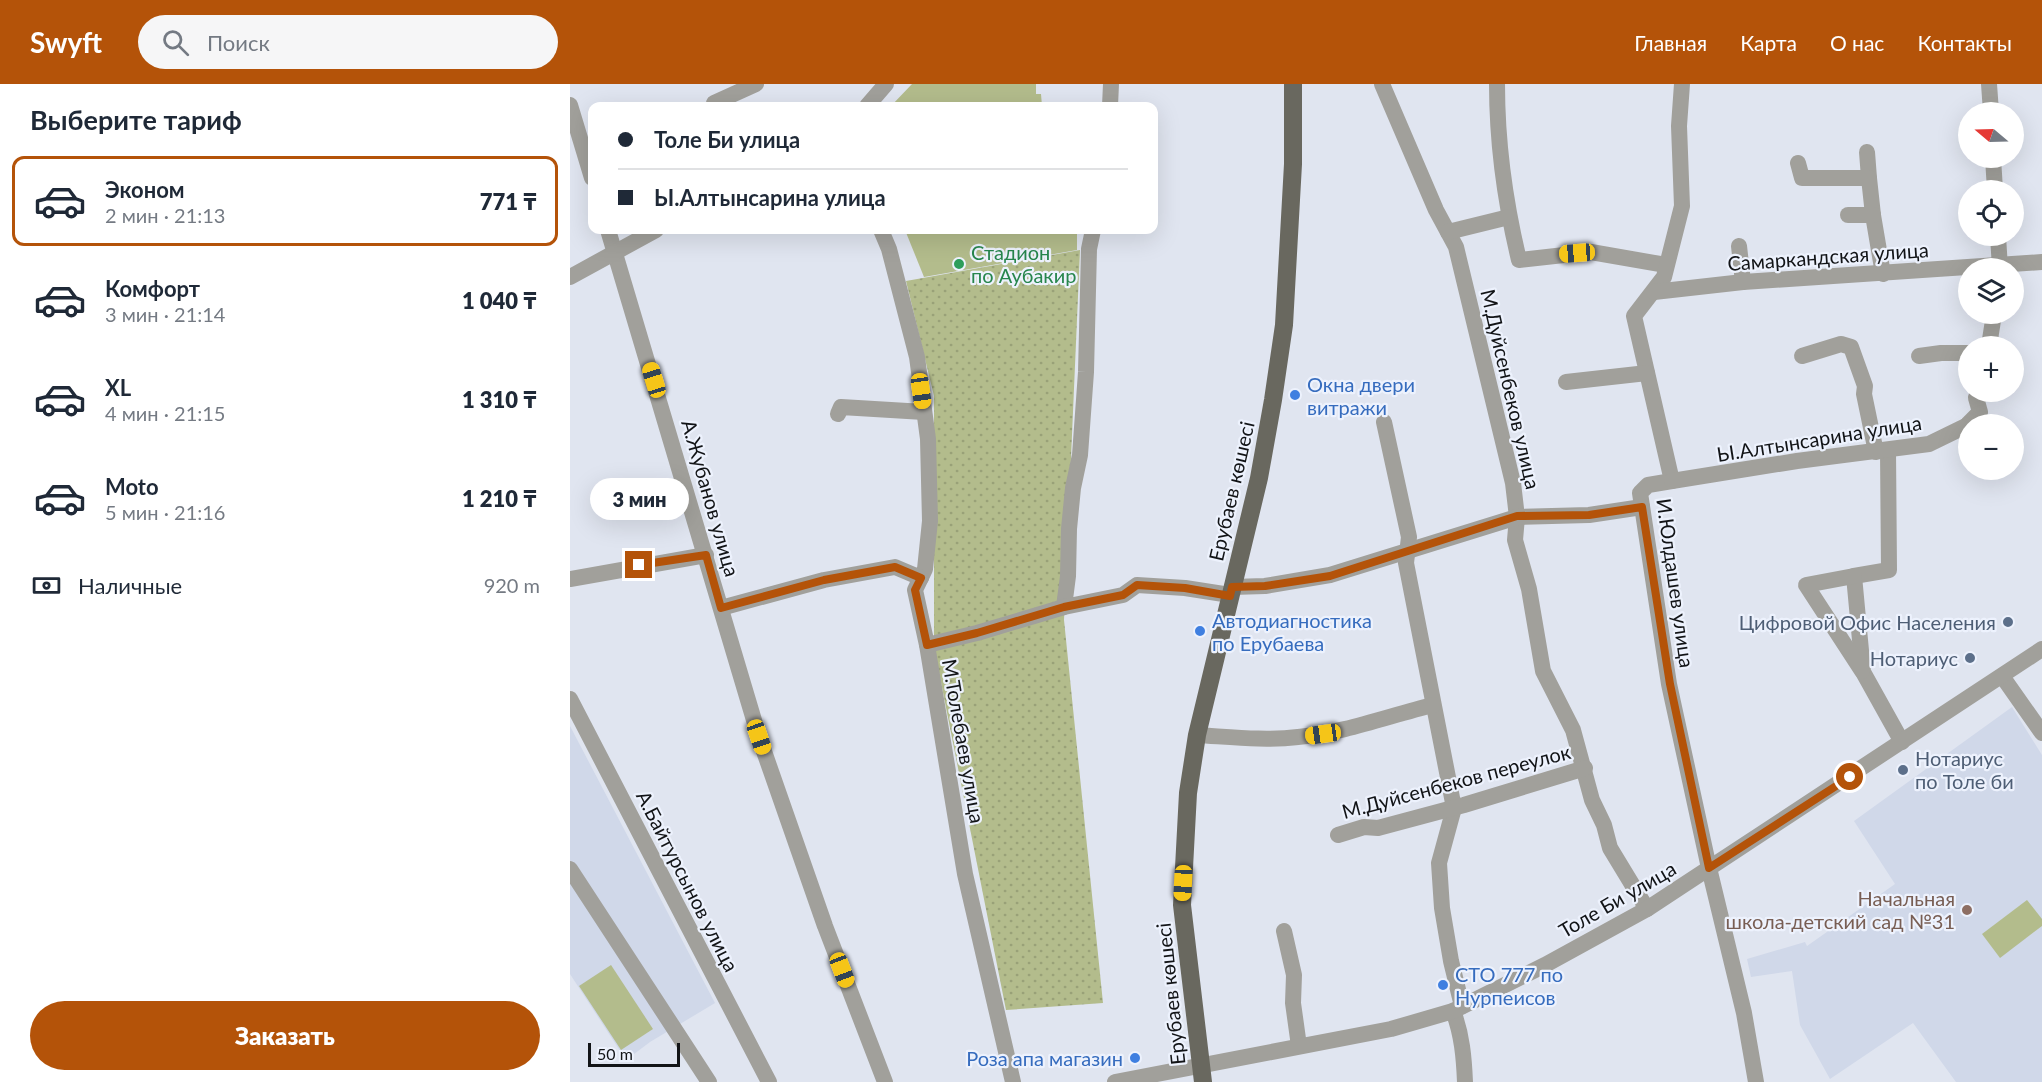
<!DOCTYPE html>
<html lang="ru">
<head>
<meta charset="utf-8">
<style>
	body { margin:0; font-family:Lato,sans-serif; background:#f6f6f7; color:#1f2937; height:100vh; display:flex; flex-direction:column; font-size:22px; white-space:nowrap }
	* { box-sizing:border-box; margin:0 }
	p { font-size:20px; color:#747a83 }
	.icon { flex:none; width:33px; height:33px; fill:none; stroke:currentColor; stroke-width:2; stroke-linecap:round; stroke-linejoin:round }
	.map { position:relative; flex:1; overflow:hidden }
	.panel { display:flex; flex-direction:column; background:#fff; width:570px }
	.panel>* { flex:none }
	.guide { position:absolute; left:18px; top:18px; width:570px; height:132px; border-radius:12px; box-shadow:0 6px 24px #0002; display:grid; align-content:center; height:132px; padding:0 30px; background:#fff }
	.needle { width:39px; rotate:289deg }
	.controls { position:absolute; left:1388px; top:18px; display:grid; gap:12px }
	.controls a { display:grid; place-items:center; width:66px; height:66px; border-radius:50%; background:#fff; box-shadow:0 6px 24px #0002; font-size:30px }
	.scale { position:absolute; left:18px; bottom:15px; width:92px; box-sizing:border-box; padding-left:6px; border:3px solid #121417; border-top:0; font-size:16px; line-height:21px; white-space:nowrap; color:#121417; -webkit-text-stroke:4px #edf2fd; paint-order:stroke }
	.end { position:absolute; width:27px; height:27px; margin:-14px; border:8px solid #b45309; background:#fff; box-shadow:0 0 0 3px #fff }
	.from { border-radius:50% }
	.bubble { position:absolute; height:42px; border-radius:21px; background:#fff; box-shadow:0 6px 24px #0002; font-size:20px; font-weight:800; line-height:42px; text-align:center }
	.car { position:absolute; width:18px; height:36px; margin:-18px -9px; border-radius:8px; box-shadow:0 0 4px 2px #0007; background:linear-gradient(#f5c518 24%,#345 0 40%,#f5c518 0 76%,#345 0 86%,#f5c518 0) }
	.guide b { display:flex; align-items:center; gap:21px; height:57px; font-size:22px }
	.guide b+b { border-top:2px solid #e0e1e3 }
	.guide i { width:15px; height:15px; background:#1f2937 }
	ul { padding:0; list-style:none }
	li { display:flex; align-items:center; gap:18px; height:90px; margin:0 12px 9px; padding:0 18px; border:3px solid transparent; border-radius:12px }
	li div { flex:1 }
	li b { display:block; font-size:22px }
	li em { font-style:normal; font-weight:800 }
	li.selected { border-color:#b45309 }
	li>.icon { width:54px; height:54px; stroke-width:1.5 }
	h2 { padding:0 30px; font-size:27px; line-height:72px }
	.pay { display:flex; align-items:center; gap:15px; height:66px; padding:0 30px; font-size:22px }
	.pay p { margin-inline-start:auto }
	.primary-button { display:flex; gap:12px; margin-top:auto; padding:12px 30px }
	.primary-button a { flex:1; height:69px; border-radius:36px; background:#b45309; color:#fff; font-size:24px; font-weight:800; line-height:69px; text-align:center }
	header { display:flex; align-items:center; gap:36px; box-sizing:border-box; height:84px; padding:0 30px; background:#b45309; color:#fff }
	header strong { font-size:28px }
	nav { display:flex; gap:33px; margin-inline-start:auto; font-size:21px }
	.search { width:420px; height:54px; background:#f6f6f7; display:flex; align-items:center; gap:15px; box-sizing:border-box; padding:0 21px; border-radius:33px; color:#747a83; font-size:22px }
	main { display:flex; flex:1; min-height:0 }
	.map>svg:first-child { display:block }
	.built { fill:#d0d8e9 }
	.green { fill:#b3bc8c }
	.park { fill:url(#park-dots) }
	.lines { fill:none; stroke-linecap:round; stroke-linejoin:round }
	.minor { stroke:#a1a09b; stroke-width:16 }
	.major { stroke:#69685f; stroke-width:18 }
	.route { stroke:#b45309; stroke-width:8 }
	.leisure-dot { fill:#2e9e5b; stroke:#edf2fd; stroke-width:2 }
	.shop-dot { fill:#3f7fe0; stroke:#edf2fd; stroke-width:2 }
	.service-dot { fill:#5c6f8a; stroke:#edf2fd; stroke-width:2 }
	.education-dot { fill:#8d6e63; stroke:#edf2fd; stroke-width:2 }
	.labels { text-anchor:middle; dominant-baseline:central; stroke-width:4.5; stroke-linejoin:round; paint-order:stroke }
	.leisure-label { font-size:20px; fill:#27864d; stroke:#edf2fd; text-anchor:start }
	.street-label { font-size:20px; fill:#121417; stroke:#edf2fd }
	.shop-label { font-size:20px; fill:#366cbe; stroke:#edf2fd; text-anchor:start }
	.service-label { font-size:20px; fill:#4e5e75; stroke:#edf2fd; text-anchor:end }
	.education-label { font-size:20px; fill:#785e54; stroke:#edf2fd; text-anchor:end }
</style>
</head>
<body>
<header>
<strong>Swyft</strong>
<div class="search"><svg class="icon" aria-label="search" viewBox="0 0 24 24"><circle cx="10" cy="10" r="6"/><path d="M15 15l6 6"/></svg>Поиск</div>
<nav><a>Главная</a><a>Карта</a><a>О нас</a><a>Контакты</a></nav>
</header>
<main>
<section class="panel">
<h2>Выберите тариф</h2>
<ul>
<li class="selected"><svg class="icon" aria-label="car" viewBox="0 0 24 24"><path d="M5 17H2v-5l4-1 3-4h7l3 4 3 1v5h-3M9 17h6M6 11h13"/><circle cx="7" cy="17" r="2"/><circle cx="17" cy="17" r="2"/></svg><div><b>Эконом</b><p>2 мин · 21:13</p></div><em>771 ₸</em></li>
<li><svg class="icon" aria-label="car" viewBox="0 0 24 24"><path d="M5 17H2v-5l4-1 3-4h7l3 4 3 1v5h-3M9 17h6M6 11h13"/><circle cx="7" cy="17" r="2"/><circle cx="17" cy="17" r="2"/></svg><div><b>Комфорт</b><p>3 мин · 21:14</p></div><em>1 040 ₸</em></li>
<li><svg class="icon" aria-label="car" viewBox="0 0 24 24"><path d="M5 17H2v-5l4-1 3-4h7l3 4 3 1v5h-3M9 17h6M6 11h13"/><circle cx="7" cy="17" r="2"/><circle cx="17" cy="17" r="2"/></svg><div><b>XL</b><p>4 мин · 21:15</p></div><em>1 310 ₸</em></li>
<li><svg class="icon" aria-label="car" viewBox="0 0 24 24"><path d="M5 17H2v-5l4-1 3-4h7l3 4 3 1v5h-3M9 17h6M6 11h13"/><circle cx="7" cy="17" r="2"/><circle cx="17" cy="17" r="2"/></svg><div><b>Moto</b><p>5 мин · 21:16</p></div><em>1 210 ₸</em></li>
</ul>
<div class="pay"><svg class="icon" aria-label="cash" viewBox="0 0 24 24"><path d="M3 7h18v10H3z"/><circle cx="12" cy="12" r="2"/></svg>Наличные<p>920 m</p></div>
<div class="primary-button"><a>Заказать</a></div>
</section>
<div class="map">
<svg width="1472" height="998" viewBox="0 0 1472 998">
	<defs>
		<pattern id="park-dots" width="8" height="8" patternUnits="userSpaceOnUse" patternTransform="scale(1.5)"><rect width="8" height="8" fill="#b3bc8c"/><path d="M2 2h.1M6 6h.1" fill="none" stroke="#99a178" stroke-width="1.8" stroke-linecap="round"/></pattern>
	</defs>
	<rect width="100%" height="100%" fill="#e0e5f0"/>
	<g class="built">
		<path d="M 1442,623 L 1472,671 L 1472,998 L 1386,998 L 1343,939 L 1260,995 L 1230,941 L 1222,887 L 1181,893 L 1177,875 L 1235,858 L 1237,862 L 1325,800 L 1284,737 Z"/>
		<path d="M 0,642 L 145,919 L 80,958 L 56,976 L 0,890 Z"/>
	</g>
	<g class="green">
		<path d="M 342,0 L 466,0 L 466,10 L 471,10 L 472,22 L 321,22 Z"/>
		<path d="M 335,146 L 507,146 L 507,166 L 354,193 Z"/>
		<path d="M 1457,816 L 1472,835 L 1472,842 L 1430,874 L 1412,850 Z"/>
		<path d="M 41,881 L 83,945 L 51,966 L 9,902 Z"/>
	</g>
	<path class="park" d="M 510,166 L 494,536 L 533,919 L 436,926 L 364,563 L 364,312 L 336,197 Z"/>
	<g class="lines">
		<g class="minor">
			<path d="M 812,0 L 866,126 L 886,163 L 943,399 L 947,433 L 945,456 L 959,505 L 973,587 L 1003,646 L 1022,716 L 1034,741 L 1040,764 L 1077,825"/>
			<path d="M 927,0 C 927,60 935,118 949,176 L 1021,168 L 1096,181"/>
			<path d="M 1112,0 L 1109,42 L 1112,122 L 1094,193 L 1064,232 L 1102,397 L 1078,401 L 1070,409 L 1099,600 L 1139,784 L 1174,929 L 1186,998"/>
			<path d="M 1419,0 L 1421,28"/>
			<path d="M 144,19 L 186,0"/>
			<path d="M 0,21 L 22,94"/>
			<path d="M 297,22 L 316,0"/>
			<path d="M 540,22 L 541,0"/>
			<path d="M 1297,68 L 1299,94"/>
			<path d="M 1423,74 L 1425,106"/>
			<path d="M 1228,79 L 1232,94 L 1299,94 L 1303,131 L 1313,190"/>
			<path d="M 1278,131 L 1303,131"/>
			<path d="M 38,146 L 189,653 L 255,842 L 315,998"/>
			<path d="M 311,146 L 319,165 L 347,273 L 358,355 L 360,437 L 355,485 L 345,506 L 357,561 L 395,790 L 443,998"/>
			<path d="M 878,148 L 939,133"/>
			<path d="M 1428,152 L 1430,184"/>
			<path d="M 1169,162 L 1173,198"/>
			<path d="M 0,193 L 86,146"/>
			<path d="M 1084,208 L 1173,198 L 1472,178"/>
			<path d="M 1419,262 L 1424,230"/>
			<path d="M 1232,272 L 1271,260 L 1281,263 L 1295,302 L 1294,310 L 1306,368"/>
			<path d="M 1349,272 L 1371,269 L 1398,269"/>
			<path d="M 996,298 L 1077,289"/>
			<path d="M 268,330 L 271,323 L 354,328"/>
			<path d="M 814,338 L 839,453 L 836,479 L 884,724 L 869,779 L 872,824 L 881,877 L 892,922"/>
			<path d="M 1398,340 L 1410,328 L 1406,314 L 1415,308"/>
			<path d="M 1318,366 L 1319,486 L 1284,492 L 1293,588 L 1332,658"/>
			<path d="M 1102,397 L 1227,377 L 1359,360 L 1398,341"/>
			<path d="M 1284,492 L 1236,501 L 1292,587"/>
			<path d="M 0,495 L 136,471"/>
			<path d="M 662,503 L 695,502 L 760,491 L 947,433 L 1019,431 L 1072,423"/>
			<path d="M 494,523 L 498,492 L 499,445 L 503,404 L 510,371 L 516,288 L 519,165 L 523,146"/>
			<path d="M 151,524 L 254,496 L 325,483 L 351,494"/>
			<path d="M 357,561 L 407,549 L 494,523 L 553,511 L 567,501 L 615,504 L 660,511"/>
			<path d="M 1432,592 L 1472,649"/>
			<path d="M 0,615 L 199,998"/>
			<path d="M 627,651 C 661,653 695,657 728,653 C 774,649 818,632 863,621"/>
			<path d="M 768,751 L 794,743 L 808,744 L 894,721 L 1015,684"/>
			<path d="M 0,785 L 139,998"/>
			<path d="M 714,847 L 724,891 L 723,919 L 729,962"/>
			<path d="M 883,927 C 892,950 894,974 895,998"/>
			<path d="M 545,998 L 821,945 L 883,927 L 975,881 L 1077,825 L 1472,565"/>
		</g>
		<path class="major" d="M 633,998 L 612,821 L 618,709 L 627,651 L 689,394 L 703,316 L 714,241 L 723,80 L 723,0"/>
	</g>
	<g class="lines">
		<path class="route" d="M 69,481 L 136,471 L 151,524 L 254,496 L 325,483 L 351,494 L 345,506 L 357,561 L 407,549 L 494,523 L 553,511 L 567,501 L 615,504 L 660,512 L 662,503 L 695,502 L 760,492 L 947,432 L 1019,431 L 1072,423 L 1100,600 L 1139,784 L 1280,693"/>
	</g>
	<circle class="leisure-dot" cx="389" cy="180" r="6"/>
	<g class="shop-dot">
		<circle cx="725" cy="311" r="6"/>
		<circle cx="630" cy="547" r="6"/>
		<circle cx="873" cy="901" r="6"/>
		<circle cx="565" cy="974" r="6"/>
	</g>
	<g class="service-dot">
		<circle cx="1438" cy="538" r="6"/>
		<circle cx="1400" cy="574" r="6"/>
		<circle cx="1333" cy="686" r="6"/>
	</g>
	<circle class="education-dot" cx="1397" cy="826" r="6"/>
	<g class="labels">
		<g class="leisure-label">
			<text x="401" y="168">Стадион<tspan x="401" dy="23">по Аубакир</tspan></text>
		</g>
		<g class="street-label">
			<text transform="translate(1258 172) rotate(-4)">Самаркандская улица</text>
			<text transform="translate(941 305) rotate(77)">М.Дуйсенбеков улица</text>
			<text transform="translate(1249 354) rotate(-9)">Ы.Алтынсарина улица</text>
			<text transform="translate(661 407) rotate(-77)">Ерубаев көшесі</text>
			<text transform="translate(141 414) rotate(74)">А.Жубанов улица</text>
			<text transform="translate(1106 499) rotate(82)">И.Юлдашев улица</text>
			<text transform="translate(394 657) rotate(80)">М.Толебаев улица</text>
			<text transform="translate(886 697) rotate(-15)">М.Дуйсенбеков переулок</text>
			<text transform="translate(118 797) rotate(63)">А.Байтурсынов улица</text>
			<text transform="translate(1047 815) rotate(-30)">Толе Би улица</text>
			<text transform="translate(600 910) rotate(-96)">Ерубаев көшесі</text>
		</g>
		<g class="shop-label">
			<text x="737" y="300">Окна двери<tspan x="737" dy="23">витражи</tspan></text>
			<text x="642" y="536">Автодиагностика<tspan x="642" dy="23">по Ерубаева</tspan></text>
			<text x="885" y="890">СТО 777 по<tspan x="885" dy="23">Нурпеисов</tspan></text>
			<text x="553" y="974" text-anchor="end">Роза апа магазин</text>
		</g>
		<g class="service-label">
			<text x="1426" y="538">Цифровой Офис Населения</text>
			<text x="1388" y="574">Нотариус</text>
			<text x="1345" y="674" text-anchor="start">Нотариус<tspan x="1345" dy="23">по Толе би</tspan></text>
		</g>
		<g class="education-label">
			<text x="1385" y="814">Начальная<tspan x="1385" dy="23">школа-детский сад №31</tspan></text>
		</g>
	</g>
</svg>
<div class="controls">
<a><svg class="needle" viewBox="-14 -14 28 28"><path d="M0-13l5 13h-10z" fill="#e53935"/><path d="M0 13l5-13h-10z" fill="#747a83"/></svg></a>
<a><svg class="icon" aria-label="locate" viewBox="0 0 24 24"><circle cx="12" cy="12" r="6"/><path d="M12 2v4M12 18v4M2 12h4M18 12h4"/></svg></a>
<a><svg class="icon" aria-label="layers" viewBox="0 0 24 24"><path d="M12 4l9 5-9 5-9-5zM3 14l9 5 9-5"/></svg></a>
<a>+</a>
<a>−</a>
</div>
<div class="scale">50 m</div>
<i class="end from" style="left:1280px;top:693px"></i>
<i class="end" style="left:69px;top:481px"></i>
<div class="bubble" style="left:20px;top:394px;width:99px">3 мин</div>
<i class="car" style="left:1007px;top:169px;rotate:266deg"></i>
<i class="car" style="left:84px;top:296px;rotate:343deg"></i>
<i class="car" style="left:351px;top:307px;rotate:172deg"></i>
<i class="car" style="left:753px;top:650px;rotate:262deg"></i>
<i class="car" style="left:189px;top:653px;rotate:161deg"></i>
<i class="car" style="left:613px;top:799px;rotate:183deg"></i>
<i class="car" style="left:272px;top:886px;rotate:159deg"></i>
<div class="guide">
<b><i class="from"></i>Толе Би улица</b>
<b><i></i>Ы.Алтынсарина улица</b>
</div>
</div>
</main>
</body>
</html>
